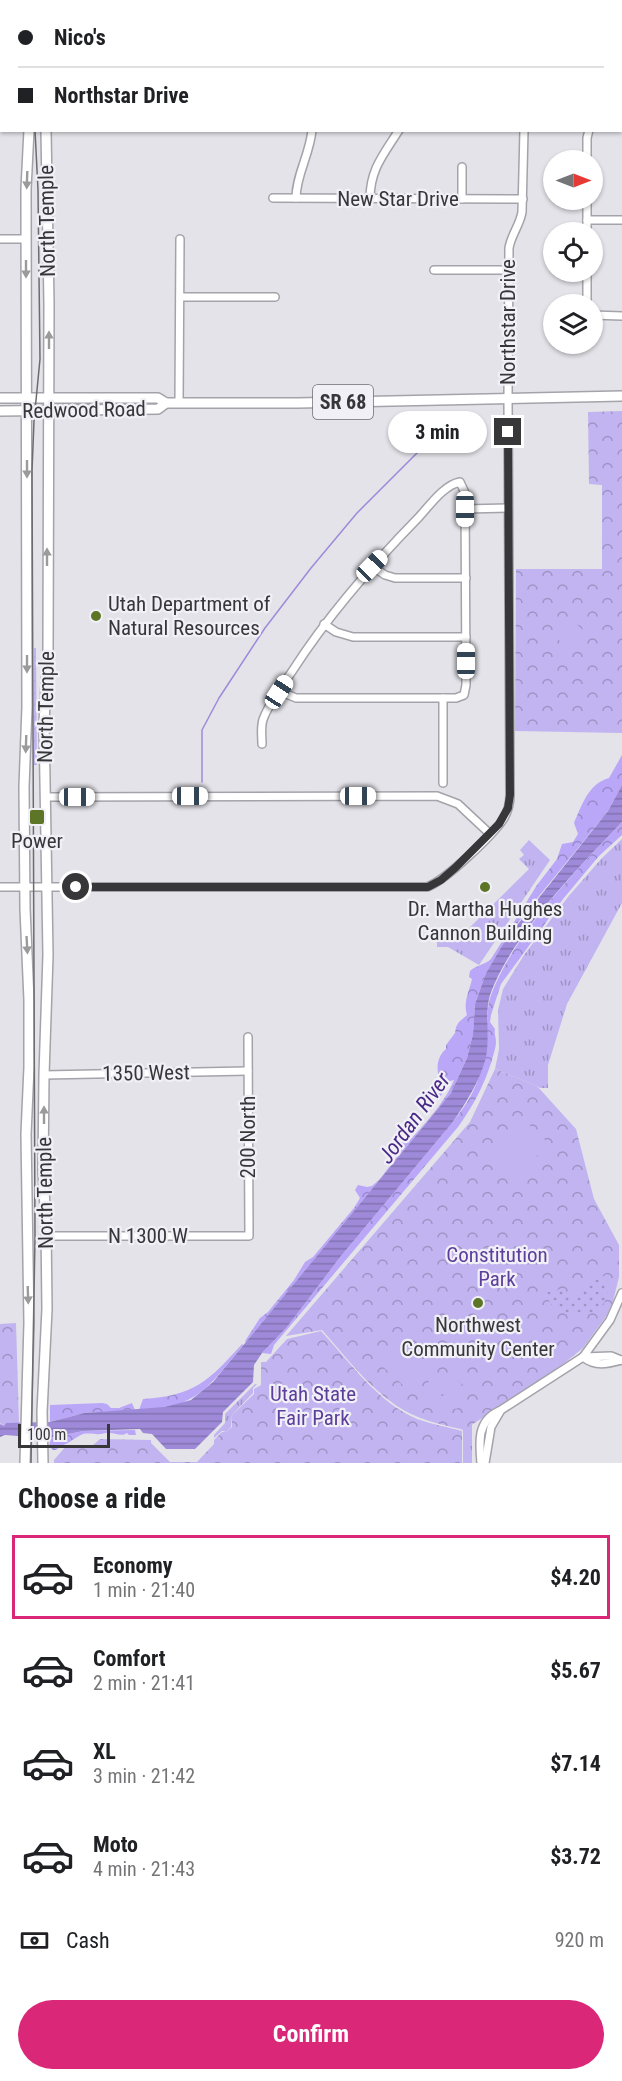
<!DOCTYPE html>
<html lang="en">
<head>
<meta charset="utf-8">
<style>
	body { margin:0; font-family:"Roboto Condensed",sans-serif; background:#f6f6f6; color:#202124; height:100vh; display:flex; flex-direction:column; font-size:22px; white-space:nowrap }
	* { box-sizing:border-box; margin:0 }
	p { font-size:20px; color:#757577 }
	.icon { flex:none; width:33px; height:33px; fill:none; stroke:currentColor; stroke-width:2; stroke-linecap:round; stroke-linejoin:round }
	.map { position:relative; height:1463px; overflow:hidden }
	.side { display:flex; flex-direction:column; background:#fff; flex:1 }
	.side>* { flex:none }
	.banner { position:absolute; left:0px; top:0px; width:622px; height:132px; box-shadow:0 2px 4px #0004; display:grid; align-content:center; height:132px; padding:0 18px; background:#fff }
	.needle { width:39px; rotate:90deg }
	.fabs { position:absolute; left:543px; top:150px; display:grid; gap:12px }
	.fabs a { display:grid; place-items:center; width:60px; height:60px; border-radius:50%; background:#fff; box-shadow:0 2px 4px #0004; font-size:30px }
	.scale { position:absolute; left:18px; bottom:15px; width:92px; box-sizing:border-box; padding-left:6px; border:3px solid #373739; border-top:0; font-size:16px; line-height:21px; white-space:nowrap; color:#373739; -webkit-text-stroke:4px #f1f0f7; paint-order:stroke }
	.end { position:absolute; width:27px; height:27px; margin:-14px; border:8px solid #373739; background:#fff; box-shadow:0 0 0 3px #fff }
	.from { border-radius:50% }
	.bubble { position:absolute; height:42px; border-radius:21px; background:#fff; box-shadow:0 2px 4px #0004; font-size:20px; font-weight:700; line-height:42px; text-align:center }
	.car { position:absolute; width:18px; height:36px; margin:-18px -9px; border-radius:8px; box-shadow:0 0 4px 2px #0007; background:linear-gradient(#fff 24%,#345 0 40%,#fff 0 76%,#345 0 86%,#fff 0) }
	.banner b { display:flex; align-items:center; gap:21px; height:57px; font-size:22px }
	.banner b+b { border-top:2px solid #e0e0e0 }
	.banner i { width:15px; height:15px; background:#202124 }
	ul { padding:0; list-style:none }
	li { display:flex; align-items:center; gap:18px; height:84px; margin:0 12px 9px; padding:0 6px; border:3px solid transparent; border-radius:0px }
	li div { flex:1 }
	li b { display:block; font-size:22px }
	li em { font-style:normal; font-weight:700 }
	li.selected { border-color:#db2777 }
	li>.icon { width:54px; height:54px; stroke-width:1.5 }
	h2 { padding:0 18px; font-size:27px; line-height:72px }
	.pay { display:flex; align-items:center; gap:15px; height:66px; padding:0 18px; font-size:22px }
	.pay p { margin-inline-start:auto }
	.action { display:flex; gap:12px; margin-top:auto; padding:12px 18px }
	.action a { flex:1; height:69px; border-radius:36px; background:#db2777; color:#fff; font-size:24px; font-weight:700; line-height:69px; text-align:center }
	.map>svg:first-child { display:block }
	.grass { fill:url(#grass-tufts) }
	.forest { fill:url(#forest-crowns) }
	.park { fill:url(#park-crowns) }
	.garden { fill:url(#garden-dots) }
	.pitch { fill:#c2b4f1 }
	.water { fill:url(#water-rules) }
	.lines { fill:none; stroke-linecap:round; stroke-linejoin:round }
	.stream { stroke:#9e8ad9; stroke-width:1.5 }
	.minor-casing { stroke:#a4a3aa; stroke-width:10 }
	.major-casing { stroke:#a4a3aa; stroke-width:12 }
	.minor { stroke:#fff; stroke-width:7 }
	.major { stroke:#fff; stroke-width:9 }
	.tram { stroke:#6c6c6f; stroke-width:1.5 }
	.oneway { fill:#9b9b9c }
	.route { stroke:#373739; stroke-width:8 }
	.poi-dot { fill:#5d7526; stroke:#f1f0f7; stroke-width:2 }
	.labels { text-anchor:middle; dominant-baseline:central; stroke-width:4.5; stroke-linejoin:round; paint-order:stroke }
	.shield { fill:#f1f0f7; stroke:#6f6e72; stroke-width:1.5 }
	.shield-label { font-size:20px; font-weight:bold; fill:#373739 }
	.street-label { font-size:21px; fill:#373739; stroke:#f1f0f7 }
	.poi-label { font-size:21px; fill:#373739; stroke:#f1f0f7 }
	.park-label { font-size:21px; fill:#5c3e9b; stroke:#f1f0f7 }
	.water-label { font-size:22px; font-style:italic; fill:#4a2a86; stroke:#f1f0f7 }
</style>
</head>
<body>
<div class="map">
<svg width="622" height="1463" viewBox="0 0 622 1463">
	<defs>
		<pattern id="grass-tufts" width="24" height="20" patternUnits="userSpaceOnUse" patternTransform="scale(1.5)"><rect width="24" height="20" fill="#c2b4f1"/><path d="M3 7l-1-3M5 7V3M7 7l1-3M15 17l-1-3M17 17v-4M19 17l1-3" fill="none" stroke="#9e93c4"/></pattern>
		<pattern id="forest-crowns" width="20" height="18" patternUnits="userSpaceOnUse" patternTransform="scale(1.5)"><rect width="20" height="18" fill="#baa7f8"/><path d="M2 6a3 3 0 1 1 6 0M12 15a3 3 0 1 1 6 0" fill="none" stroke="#9889ca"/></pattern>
		<pattern id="park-crowns" width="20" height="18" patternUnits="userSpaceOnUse" patternTransform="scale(1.5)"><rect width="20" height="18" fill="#c2b4f1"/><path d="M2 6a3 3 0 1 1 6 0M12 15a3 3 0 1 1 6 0" fill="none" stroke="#9e93c4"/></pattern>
		<pattern id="garden-dots" width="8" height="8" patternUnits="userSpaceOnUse" patternTransform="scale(1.5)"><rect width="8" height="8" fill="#c2b4f1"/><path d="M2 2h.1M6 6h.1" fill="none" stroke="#9e93c4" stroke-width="1.8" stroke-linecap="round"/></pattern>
		<pattern id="water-rules" width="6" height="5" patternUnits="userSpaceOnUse" patternTransform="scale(1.5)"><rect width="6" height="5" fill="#9e8ad9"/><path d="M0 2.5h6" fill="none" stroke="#8272b1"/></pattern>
	</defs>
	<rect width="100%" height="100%" fill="#e4e3e9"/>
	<g class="grass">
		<path d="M 622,839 L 622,903 L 567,1004 L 548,1065 L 548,1088 L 540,1088 L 537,1086 L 495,1069 L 499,1049 L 498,1010 L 503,989 L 524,955 L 568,897 L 601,859 Z"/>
		<path d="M 529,840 L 550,860 L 479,965 L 448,947 L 437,947 L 437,938 L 456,941 L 529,869 L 519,859 L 524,855 L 520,850 Z"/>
		<path d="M 255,1384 L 257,1384 L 253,1388 L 253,1393 L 232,1415 L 231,1427 L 227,1431 L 222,1431 L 214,1438 L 214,1435 L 225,1423 L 225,1414 Z"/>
		<path d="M 472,1392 L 472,1463 L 463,1463 L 463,1431 L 457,1411 Z"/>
	</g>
	<g class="forest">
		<path d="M 622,755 L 622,785 L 608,811 L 526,912 L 506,939 L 486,973 L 475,1004 L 473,1034 L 467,1058 L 451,1093 L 246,1342 L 245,1341 L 260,1318 L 268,1312 L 294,1280 L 305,1262 L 313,1257 L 354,1208 L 360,1198 L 355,1190 L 358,1185 L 367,1187 L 372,1186 L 379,1180 L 400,1153 L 401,1143 L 406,1139 L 412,1138 C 426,1123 447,1099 454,1080 L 450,1081 L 440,1097 L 437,1095 L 439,1091 L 437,1086 L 441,1081 C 435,1071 437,1056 446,1049 L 446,1045 L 455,1033 L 456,1027 L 459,1022 L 467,1015 C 463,1002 469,992 472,979 L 469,977 L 470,971 C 476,965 485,965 491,959 L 537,885 L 557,859 L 562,844 L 573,842 L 578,834 L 574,823 C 582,805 588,784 609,778 Z"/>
		<path d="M 622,822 L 622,835 L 599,856 L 563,899 L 501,984 L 491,1015 L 490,1022 L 495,1029 C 494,1034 496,1037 496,1042 C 496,1048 493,1055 492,1060 C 484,1086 473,1106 458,1127 L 274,1345 L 271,1354 L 262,1353 L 287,1327 L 341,1256 L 452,1123 C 463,1109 474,1094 479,1076 C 484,1060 484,1043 487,1026 C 488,1016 487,1005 491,995 C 513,935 578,868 622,822 Z"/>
		<path d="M 242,1344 L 243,1345 C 210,1386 196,1409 139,1410 L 143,1399 C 194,1396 209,1381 242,1344 Z"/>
		<path d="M 102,1403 L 107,1404 L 111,1408 L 119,1408 L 132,1403 L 135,1410 L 84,1413 L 50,1422 L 50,1405 Z"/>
		<path d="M 135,1430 L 136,1435 L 129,1435 L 127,1433 C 121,1437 117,1433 110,1433 C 106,1432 101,1435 96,1434 C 82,1433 84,1433 71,1441 C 65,1445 63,1444 56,1450 L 53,1450 L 49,1446 L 51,1438 L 83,1431 Z"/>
	</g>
	<g class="park">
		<path d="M 622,411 L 622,733 L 515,731 L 516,569 L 602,569 L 602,485 L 589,484 L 588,412 Z"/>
		<path d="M 495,1069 L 537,1086 L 576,1129 L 594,1199 L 619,1245 L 619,1277 L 613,1301 L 607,1315 L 583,1348 L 562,1365 L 464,1430 C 449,1426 432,1423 418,1417 C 378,1401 350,1361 322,1330 L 286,1336 L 470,1122 Z"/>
		<path d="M 16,1323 L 19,1423 L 6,1423 L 4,1426 L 0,1423 L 0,1324 Z"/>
		<path d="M 321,1331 C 350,1362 377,1402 417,1419 C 431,1424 448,1427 462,1431 L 462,1463 L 54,1463 L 54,1460 L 66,1446 L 93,1445 L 100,1439 L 151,1440 L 151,1443 L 170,1462 L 197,1462 L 214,1444 L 214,1440 L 222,1432 L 227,1431 L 232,1427 L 232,1415 L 254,1394 L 254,1389 L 261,1385 L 261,1362 L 266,1362 L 287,1339 Z"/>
	</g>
	<g class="garden">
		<path d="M 34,648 L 36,648 L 37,765 L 34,765 Z"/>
		<path d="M 607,1274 C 607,1282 610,1291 606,1299 C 598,1318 568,1319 556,1305 L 552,1305 L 547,1298 L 546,1289 L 553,1295 L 559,1289 L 573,1302 L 593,1281 Z"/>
	</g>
	<g class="pitch">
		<path d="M 569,617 L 583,630 L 566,647 L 552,633 Z"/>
		<path d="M 520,1116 L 547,1142 L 519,1180 L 490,1153 Z"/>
		<path d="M 399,1346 L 424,1369 L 406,1388 L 381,1365 Z"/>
		<path d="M 430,1375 L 445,1378 L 439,1405 L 424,1402 Z"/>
		<path d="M 447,1378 L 462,1382 L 457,1409 L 441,1406 Z"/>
	</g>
	<path class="water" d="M 622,785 L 622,822 C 578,868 511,936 490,995 C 485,1012 489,1032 487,1050 C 485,1073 465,1105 452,1123 L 341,1256 L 287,1327 L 262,1353 L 254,1365 L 253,1382 L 223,1412 L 222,1422 L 195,1449 L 166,1449 L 152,1434 L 143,1433 L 140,1429 L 83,1431 L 50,1438 L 5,1435 L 0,1437 L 0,1424 L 4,1426 L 6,1423 L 50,1422 L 84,1413 L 165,1407 L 191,1400 L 213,1382 L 451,1093 L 467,1058 L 473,1034 L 475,1004 L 486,973 L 506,939 L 608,811 Z"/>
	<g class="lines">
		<path class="stream" d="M 202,782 L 202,730 L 219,698 L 265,628 L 311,568 L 357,513 L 451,419"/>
		<defs>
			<g id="minor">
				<path d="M 69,0 L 69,2"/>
				<path d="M 481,0 L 482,2"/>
				<path d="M 533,2 L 534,0"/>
				<path d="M 619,2 L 622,1"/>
				<path d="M 0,45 L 2,45"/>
				<path d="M 621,62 L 622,62"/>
				<path d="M 621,126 L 622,126"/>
				<path d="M 587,160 L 587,138 L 589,130"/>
				<path d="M 273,198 L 523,199"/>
				<path d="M 296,198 C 296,175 310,154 312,130"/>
				<path d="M 370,199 C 370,169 384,154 399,130"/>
				<path d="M 462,199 L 462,167"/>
				<path d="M 587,220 L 622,220"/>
				<path d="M 587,232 L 587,200"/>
				<path d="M 0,239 L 26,239"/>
				<path d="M 434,270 L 508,270"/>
				<path d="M 180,297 L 275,297"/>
				<path d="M 587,304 L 587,272"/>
				<path d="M 592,315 L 622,316"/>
				<path d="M 179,403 L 180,239"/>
				<path d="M 465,509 L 508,508"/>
				<path d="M 372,566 L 385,575 L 395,578 L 466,578"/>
				<path d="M 324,624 L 336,632 L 353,637 L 466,637"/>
				<path d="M 443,698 L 443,783"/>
				<path d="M 262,744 C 262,735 260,725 264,717 C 271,700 283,685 293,670 C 329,614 372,565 419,517 C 430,505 444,485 460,482 L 465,493 L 466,685 L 464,695 L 456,698 L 296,698 L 279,691"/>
				<path d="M 45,797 L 437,796 L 458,804 L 489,833"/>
				<path d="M 0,887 L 427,887 C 446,880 493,835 504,818 C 508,811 510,804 510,795 L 508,399 L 509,248 C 511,235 520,225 522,212 L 524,130"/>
				<path d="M 44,1075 L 248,1071"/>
				<path d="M 47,1236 L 249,1236 L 248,1037"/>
				<path d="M 583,1357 L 610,1320 L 622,1293"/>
				<path d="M 583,1357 C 595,1367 607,1364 622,1360"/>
				<path d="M 481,1463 C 479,1442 477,1421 499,1411"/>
				<path d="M 485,1463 L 491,1427 L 501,1410 L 583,1357 L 611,1356 L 621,1360"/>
			</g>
			<g id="major">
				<path d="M 29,0 L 29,2"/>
				<path d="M 46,2 L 46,0"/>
				<path d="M 0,398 L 158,398 L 166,403 L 298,403 L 622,396"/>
				<path d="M 0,411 L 158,409 L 166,403"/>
				<path d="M 25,1463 L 29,1323 L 26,1134 L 29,1067 L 29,1000 L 25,909 L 24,787 L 27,707 L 26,189 L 29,130"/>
				<path d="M 43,1463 L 42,1412 L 47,1309 L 46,1226 L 43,1171 L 44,1075 L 48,955 L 44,723 L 48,649 L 49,304 L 46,130"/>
			</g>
		</defs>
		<use href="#minor" class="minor-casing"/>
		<use href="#major" class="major-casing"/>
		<use href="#minor" class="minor"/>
		<use href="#major" class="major"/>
		<g class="tram">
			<path d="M 41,2 L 41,0"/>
			<path d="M 31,1463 L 35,1237 L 32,471 L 34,421 L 40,359 L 38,190 L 35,130"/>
		</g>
	</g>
	<defs><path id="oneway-solid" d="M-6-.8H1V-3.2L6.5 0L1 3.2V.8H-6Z" transform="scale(1.5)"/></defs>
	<g class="oneway">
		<use href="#oneway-solid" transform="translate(27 180) rotate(92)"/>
		<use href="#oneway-solid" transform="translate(26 269) rotate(90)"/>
		<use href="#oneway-solid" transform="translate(49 340) rotate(-90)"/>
		<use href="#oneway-solid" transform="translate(27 469) rotate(90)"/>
		<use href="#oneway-solid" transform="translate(47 557) rotate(-90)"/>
		<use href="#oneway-solid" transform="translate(27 664) rotate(90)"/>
		<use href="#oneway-solid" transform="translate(26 744) rotate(92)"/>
		<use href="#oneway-solid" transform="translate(27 945) rotate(87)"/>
		<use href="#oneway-solid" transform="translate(44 1115) rotate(-90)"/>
		<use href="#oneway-solid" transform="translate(28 1295) rotate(88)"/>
	</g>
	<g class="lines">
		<path class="route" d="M 76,887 L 428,887 L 441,880 L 455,868 L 499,824 L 508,808 L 510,795 L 508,432"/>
	</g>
	<g class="poi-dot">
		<circle cx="96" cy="616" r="6"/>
		<rect x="29" y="809" width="16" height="16" rx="3"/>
		<circle cx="485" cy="887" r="6"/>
		<circle cx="478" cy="1303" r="6"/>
	</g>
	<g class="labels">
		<rect class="shield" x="313" y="385" width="60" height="34" rx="4.5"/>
		<g class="shield-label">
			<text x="343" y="402">SR 68</text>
		</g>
		<g class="street-label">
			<text x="398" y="199">New Star Drive</text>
			<text transform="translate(47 221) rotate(-91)">North Temple</text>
			<text transform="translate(508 322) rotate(-90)">Northstar Drive</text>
			<text transform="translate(84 410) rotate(-1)">Redwood Road</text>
			<text transform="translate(46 707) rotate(-89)">North Temple</text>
			<text transform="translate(146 1073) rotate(-1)">1350 West</text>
			<text transform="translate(248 1137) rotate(-90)">200 North</text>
			<text transform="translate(45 1193) rotate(-91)">North Temple</text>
			<text x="148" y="1236">N 1300 W</text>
		</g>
		<g class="poi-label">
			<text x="108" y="604" text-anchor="start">Utah Department of<tspan x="108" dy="24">Natural Resources</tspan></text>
			<text x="37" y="841">Power</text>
			<text x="485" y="909">Dr. Martha Hughes<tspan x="485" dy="24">Cannon Building</tspan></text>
			<text x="478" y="1325">Northwest<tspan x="478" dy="24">Community Center</tspan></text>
		</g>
		<g class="park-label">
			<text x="497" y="1255">Constitution<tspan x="497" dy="24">Park</tspan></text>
			<text x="313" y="1394">Utah State<tspan x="313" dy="24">Fair Park</tspan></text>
		</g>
		<g class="water-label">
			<text transform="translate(414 1118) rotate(-54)">Jordan River</text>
		</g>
	</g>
</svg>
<div class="fabs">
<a><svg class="needle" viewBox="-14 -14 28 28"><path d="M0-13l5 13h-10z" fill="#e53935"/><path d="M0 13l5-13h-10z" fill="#757577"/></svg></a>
<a><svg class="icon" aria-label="locate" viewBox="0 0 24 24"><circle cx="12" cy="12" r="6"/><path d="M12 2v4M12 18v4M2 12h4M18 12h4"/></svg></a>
<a><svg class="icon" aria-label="layers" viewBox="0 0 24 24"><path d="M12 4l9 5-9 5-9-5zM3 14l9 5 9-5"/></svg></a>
</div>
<div class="scale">100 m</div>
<i class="end from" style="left:76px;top:887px"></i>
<i class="end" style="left:508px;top:432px"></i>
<div class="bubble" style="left:388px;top:411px;width:99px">3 min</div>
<i class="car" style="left:465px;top:509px;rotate:180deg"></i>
<i class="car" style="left:372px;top:566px;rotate:44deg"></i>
<i class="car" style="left:466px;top:661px;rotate:0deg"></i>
<i class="car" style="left:279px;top:692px;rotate:33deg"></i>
<i class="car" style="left:190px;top:796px;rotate:90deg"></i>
<i class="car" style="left:358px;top:796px;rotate:90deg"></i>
<i class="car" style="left:77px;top:797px;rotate:90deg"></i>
<div class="banner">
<b><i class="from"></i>Nico's</b>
<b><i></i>Northstar Drive</b>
</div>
</div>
<section class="side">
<h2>Choose a ride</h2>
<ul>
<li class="selected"><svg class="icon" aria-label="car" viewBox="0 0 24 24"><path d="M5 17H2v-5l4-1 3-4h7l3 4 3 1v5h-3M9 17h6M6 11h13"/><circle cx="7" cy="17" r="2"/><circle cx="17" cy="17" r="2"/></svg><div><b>Economy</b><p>1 min · 21:40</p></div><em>$4.20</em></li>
<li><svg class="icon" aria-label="car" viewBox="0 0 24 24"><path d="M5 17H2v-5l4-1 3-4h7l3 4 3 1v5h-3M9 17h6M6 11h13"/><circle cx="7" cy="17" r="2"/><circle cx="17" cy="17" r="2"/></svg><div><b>Comfort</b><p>2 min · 21:41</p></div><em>$5.67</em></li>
<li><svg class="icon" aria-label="car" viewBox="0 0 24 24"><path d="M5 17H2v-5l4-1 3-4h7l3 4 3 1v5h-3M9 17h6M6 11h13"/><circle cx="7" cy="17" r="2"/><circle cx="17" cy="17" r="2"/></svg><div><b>XL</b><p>3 min · 21:42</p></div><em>$7.14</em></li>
<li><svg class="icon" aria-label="car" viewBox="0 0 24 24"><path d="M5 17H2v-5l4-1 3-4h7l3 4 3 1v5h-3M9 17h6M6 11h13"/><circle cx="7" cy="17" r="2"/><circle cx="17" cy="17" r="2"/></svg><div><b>Moto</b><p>4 min · 21:43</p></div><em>$3.72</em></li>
</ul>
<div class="pay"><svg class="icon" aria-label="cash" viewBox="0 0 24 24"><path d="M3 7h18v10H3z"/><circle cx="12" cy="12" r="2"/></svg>Cash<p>920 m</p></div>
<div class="action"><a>Confirm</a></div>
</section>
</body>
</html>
